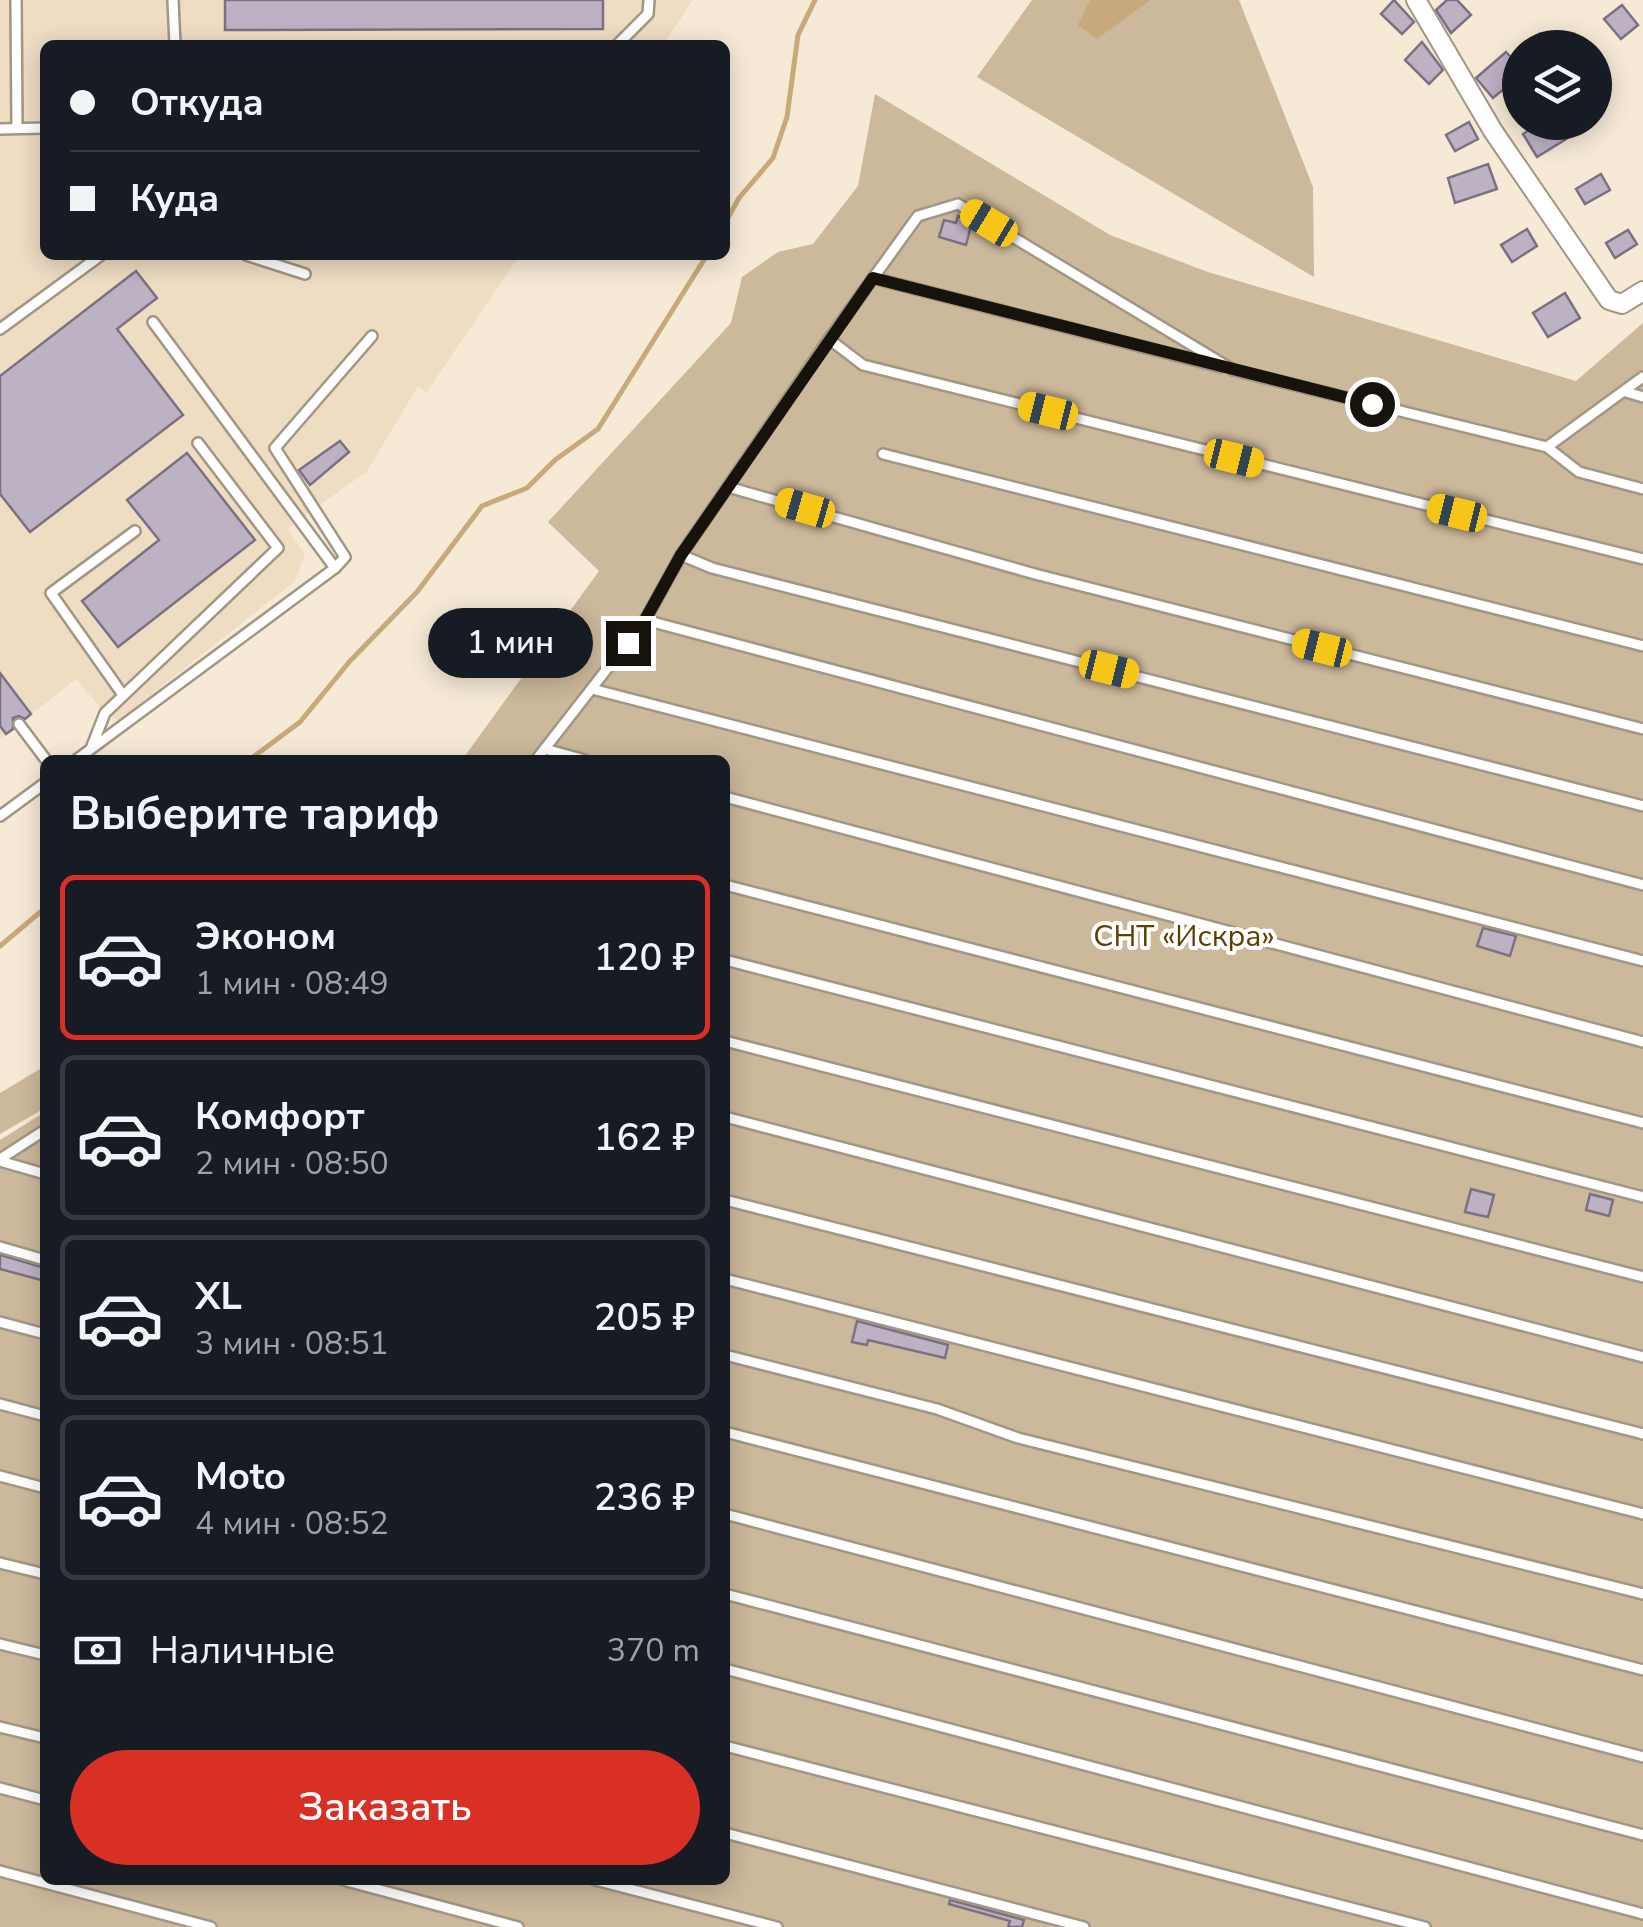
<!DOCTYPE html>
<html lang="ru">
<head>
<meta charset="utf-8">
<style>
	body { margin:0; font-family:"Nunito Sans",sans-serif; background:#242831; color:#f1f3f6; height:100vh; display:flex; flex-direction:column; font-size:38px; white-space:nowrap }
	* { box-sizing:border-box; margin:0 }
	p { font-size:32px; color:#9ea1a6 }
	.icon { flex:none; width:55px; height:55px; fill:none; stroke:currentColor; stroke-width:2; stroke-linecap:round; stroke-linejoin:round }
	.map { position:relative; flex:1; overflow:hidden }
	.side { position:absolute; left:40px; top:755px; width:690px; height:1130px; display:flex; flex-direction:column; background:#171b24; border-radius:15px; box-shadow:0 5px 25px #0003 }
	.side>* { flex:none }
	.guide { position:absolute; left:40px; top:40px; width:690px; height:220px; border-radius:15px; box-shadow:0 5px 25px #0003; display:grid; align-content:center; height:220px; padding:0 30px; background:#171b24 }
	.fabs { position:absolute; left:1502px; top:30px; display:grid; gap:20px }
	.fabs a { display:grid; place-items:center; width:110px; height:110px; border-radius:50%; background:#171b24; box-shadow:0 5px 25px #0003; font-size:50px }
	.end { position:absolute; width:45px; height:45px; margin:-22px; border:12px solid #17130c; background:#fff; box-shadow:0 0 0 5px #fff }
	.from { border-radius:50% }
	.bubble { position:absolute; height:70px; border-radius:35px; background:#171b24; box-shadow:0 5px 25px #0003; font-size:32px; font-weight:600; line-height:70px; text-align:center }
	.car { position:absolute; width:30px; height:60px; margin:-30px -15px; border-radius:12px; box-shadow:0 0 8px 2px #0007; background:linear-gradient(#f5c518 24%,#345 0 40%,#f5c518 0 76%,#345 0 86%,#f5c518 0) }
	.guide b { display:flex; align-items:center; gap:35px; height:95px; font-size:38px }
	.guide b+b { border-top:2px solid #363941 }
	.guide i { width:25px; height:25px; background:#f1f3f6 }
	ul { padding:0; list-style:none }
	li { display:flex; align-items:center; gap:30px; height:165px; margin:0 20px 15px; padding:0 10px; border:5px solid #363941; border-radius:15px }
	li div { flex:1 }
	li b { display:block; font-size:38px }
	li em { font-style:normal; font-weight:600 }
	li.selected { border-color:#d93025 }
	li>.icon { width:90px; height:90px; stroke-width:1.5 }
	h2 { padding:0 30px; font-size:45px; line-height:120px }
	.pay { display:flex; align-items:center; gap:25px; height:110px; padding:0 30px; font-size:38px }
	.pay p { margin-inline-start:auto }
	.button { display:flex; gap:20px; margin-top:auto; padding:20px 30px }
	.button a { flex:1; height:115px; border-radius:60px; background:#d93025; color:#fff; font-size:40px; font-weight:600; line-height:115px; text-align:center }
	.map>svg:first-child { display:block }
	.built { fill:#eedcc3 }
	.green { fill:#ccb89b }
	.water { fill:#c7a97b }
	.lines { fill:none; stroke-linecap:round; stroke-linejoin:round }
	.stream { stroke:#c7a97b; stroke-width:5 }
	.building { fill:#bdb2c4; stroke:#7c7183; stroke-width:2.5 }
	.service-casing { stroke:#a29684; stroke-width:14 }
	.minor-casing { stroke:#a29684; stroke-width:22 }
	.service { stroke:#fff; stroke-width:9 }
	.minor { stroke:#fff; stroke-width:18 }
	.route { stroke:#17130c; stroke-width:12 }
	.labels { text-anchor:middle; dominant-baseline:central; stroke-width:8; stroke-linejoin:round; paint-order:stroke }
	.park-label { font-size:30px; fill:#5e4003; stroke:#fff }
</style>
</head>
<body>
<div class="map">
<svg width="1643" height="1927" viewBox="0 0 1643 1927">
	<rect width="100%" height="100%" fill="#f6e9d6"/>
	<path class="built" d="M 0,0 L 693,0 L 663,45 L 45,45 L 45,255 L 520,255 L 426,393 L 418,386 L 367,471 L 287,529 L 305,554 L 295,581 L 118,721 L 105,713 L 76,679 L 0,739 Z"/>
	<g class="green">
		<path d="M 1032,0 L 1239,0 L 1313,187 L 1314,277 L 977,77 Z"/>
		<path d="M 875,94 L 1110,235 L 1208,272 L 1576,381 L 1643,323 L 1643,1927 L 0,1927 L 0,1140 L 45,1112 L 45,1880 L 725,1880 L 725,760 L 462,760 L 599,571 L 548,522 L 731,323 L 742,277 L 778,252 L 813,244 L 858,186 Z"/>
		<path d="M 45,1066 L 45,1108 L 0,1134 L 0,1093 Z"/>
	</g>
	<path class="water" d="M 1090,0 L 1150,0 L 1097,39 L 1078,25 Z"/>
	<g class="lines">
		<g class="stream">
			<path d="M 725,223 L 739,198 L 773,158 L 787,117 L 798,35 L 815,0"/>
			<path d="M 249,760 L 300,722 L 350,661 L 417,592 L 482,506 L 527,488 L 555,460 L 598,429 L 707,255"/>
			<path d="M 0,946 L 45,908"/>
		</g>
	</g>
	<g class="building">
		<path d="M 225,0 L 603,0 L 603,29 L 225,30 Z"/>
		<path d="M 1394,0 L 1414,22 L 1402,34 L 1381,14 Z"/>
		<path d="M 1447,0 L 1457,0 L 1471,15 L 1451,33 L 1436,10 Z"/>
		<path d="M 1622,5 L 1638,25 L 1621,39 L 1604,19 Z"/>
		<path d="M 1422,42 L 1443,70 L 1429,84 L 1405,60 Z"/>
		<path d="M 1506,52 L 1520,67 L 1520,94 L 1511,83 L 1493,98 L 1476,78 Z"/>
		<path d="M 1469,122 L 1478,139 L 1455,151 L 1446,135 Z"/>
		<path d="M 1541,122 L 1556,122 L 1566,139 L 1537,157 L 1523,134 Z"/>
		<path d="M 1488,164 L 1497,189 L 1455,203 L 1448,178 Z"/>
		<path d="M 1601,174 L 1610,190 L 1585,204 L 1576,189 Z"/>
		<path d="M 958,216 L 972,222 L 966,245 L 939,237 L 944,220 L 956,223 Z"/>
		<path d="M 1527,229 L 1537,246 L 1512,262 L 1501,245 Z"/>
		<path d="M 1628,230 L 1637,244 L 1615,258 L 1606,243 Z"/>
		<path d="M 136,271 L 157,298 L 117,329 L 183,415 L 30,532 L 0,494 L 0,376 Z"/>
		<path d="M 1565,293 L 1580,318 L 1548,337 L 1533,313 Z"/>
		<path d="M 340,441 L 349,452 L 310,485 L 299,470 Z"/>
		<path d="M 187,453 L 255,540 L 118,647 L 82,601 L 159,540 L 127,500 Z"/>
		<path d="M 0,673 L 31,714 L 25,719 L 19,716 L 13,718 L 13,729 L 6,734 L 0,726 Z"/>
		<path d="M 1483,928 L 1516,936 L 1510,956 L 1477,946 Z"/>
		<path d="M 1471,1189 L 1494,1195 L 1488,1217 L 1465,1212 Z"/>
		<path d="M 1590,1194 L 1613,1200 L 1609,1216 L 1586,1210 Z"/>
		<path d="M 0,1255 L 45,1268 L 45,1281 L 0,1269 Z"/>
		<path d="M 857,1321 L 948,1345 L 945,1358 L 868,1340 L 867,1345 L 852,1342 Z"/>
		<path d="M 950,1900 L 1024,1920 L 1022,1927 L 1008,1927 L 1010,1921 L 949,1904 Z"/>
	</g>
	<g class="lines">
		<defs>
			<g id="service">
				<path d="M 16,0 L 17,128"/>
				<path d="M 173,0 L 175,45"/>
				<path d="M 617,45 L 648,14 L 649,0"/>
				<path d="M 0,129 L 45,128"/>
				<path d="M 246,255 L 305,274"/>
				<path d="M 873,278 L 1221,367"/>
				<path d="M 153,322 L 335,568"/>
				<path d="M 0,329 L 101,255"/>
				<path d="M 829,339 L 863,365 L 1643,559"/>
				<path d="M 1626,392 L 1643,397"/>
				<path d="M 1547,447 L 1579,472 L 1643,489"/>
				<path d="M 883,454 L 1643,646"/>
				<path d="M 728,487 L 1035,574 L 1643,729"/>
				<path d="M 681,555 L 712,568 L 1643,806"/>
				<path d="M 645,620 L 1643,885"/>
				<path d="M 592,689 L 1643,961"/>
				<path d="M 123,695 L 51,593 L 135,531"/>
				<path d="M 19,724 L 46,760"/>
				<path d="M 92,746 L 105,713 L 278,548 L 198,443"/>
				<path d="M 545,749 L 585,760"/>
				<path d="M 76,760 L 335,568 L 345,557 L 275,448 L 372,336"/>
				<path d="M 536,760 L 645,620 L 681,555 L 829,339 L 918,216 L 958,204 L 1233,370 L 1547,447 L 1643,377"/>
				<path d="M 725,797 L 1643,1042"/>
				<path d="M 0,816 L 45,783"/>
				<path d="M 725,885 L 1643,1123"/>
				<path d="M 725,960 L 1643,1197"/>
				<path d="M 725,1041 L 1643,1277"/>
				<path d="M 725,1117 L 1643,1357"/>
				<path d="M 0,1159 L 45,1130"/>
				<path d="M 0,1161 L 45,1174"/>
				<path d="M 725,1200 L 1643,1434"/>
				<path d="M 0,1247 L 45,1260"/>
				<path d="M 725,1279 L 1643,1514"/>
				<path d="M 0,1322 L 45,1334"/>
				<path d="M 725,1355 L 937,1409 L 1018,1438 L 1643,1594"/>
				<path d="M 0,1404 L 45,1416"/>
				<path d="M 725,1432 L 1643,1670"/>
				<path d="M 0,1476 L 45,1488"/>
				<path d="M 725,1514 L 1643,1757"/>
				<path d="M 0,1563 L 45,1574"/>
				<path d="M 725,1594 L 1643,1835"/>
				<path d="M 0,1644 L 45,1655"/>
				<path d="M 725,1669 L 1643,1914"/>
				<path d="M 0,1727 L 45,1738"/>
				<path d="M 725,1746 L 1425,1927"/>
				<path d="M 0,1788 L 45,1800"/>
				<path d="M 725,1833 L 1084,1927"/>
				<path d="M 0,1871 L 211,1927"/>
				<path d="M 343,1880 L 518,1927"/>
				<path d="M 595,1880 L 777,1927"/>
			</g>
			<path id="minor" d="M 1416,0 L 1493,131 L 1609,300 L 1622,304 L 1643,291"/>
		</defs>
		<use href="#service" class="service-casing"/>
		<use href="#minor" class="minor-casing"/>
		<use href="#service" class="service"/>
		<use href="#minor" class="minor"/>
	</g>
	<g class="lines">
		<path class="route" d="M 628,643 L 645,620 L 681,555 L 873,278 L 1372,404"/>
	</g>
	<g class="labels">
		<g class="park-label">
			<text x="1184" y="936">СНТ «Искра»</text>
		</g>
	</g>
</svg>
<div class="fabs">
<a><svg class="icon" aria-label="layers" viewBox="0 0 24 24"><path d="M12 4l9 5-9 5-9-5zM3 14l9 5 9-5"/></svg></a>
</div>
<i class="end from" style="left:1372px;top:404px"></i>
<i class="end" style="left:628px;top:643px"></i>
<div class="bubble" style="left:428px;top:608px;width:165px">1 мин</div>
<i class="car" style="left:989px;top:223px;rotate:301deg"></i>
<i class="car" style="left:1048px;top:411px;rotate:284deg"></i>
<i class="car" style="left:1234px;top:458px;rotate:104deg"></i>
<i class="car" style="left:805px;top:508px;rotate:286deg"></i>
<i class="car" style="left:1457px;top:513px;rotate:284deg"></i>
<i class="car" style="left:1322px;top:648px;rotate:284deg"></i>
<i class="car" style="left:1109px;top:669px;rotate:104deg"></i>
<div class="guide">
<b><i class="from"></i>Откуда</b>
<b><i></i>Куда</b>
</div>
<section class="side">
<h2>Выберите тариф</h2>
<ul>
<li class="selected"><svg class="icon" aria-label="car" viewBox="0 0 24 24"><path d="M5 17H2v-5l4-1 3-4h7l3 4 3 1v5h-3M9 17h6M6 11h13"/><circle cx="7" cy="17" r="2"/><circle cx="17" cy="17" r="2"/></svg><div><b>Эконом</b><p>1 мин · 08:49</p></div><em>120 ₽</em></li>
<li><svg class="icon" aria-label="car" viewBox="0 0 24 24"><path d="M5 17H2v-5l4-1 3-4h7l3 4 3 1v5h-3M9 17h6M6 11h13"/><circle cx="7" cy="17" r="2"/><circle cx="17" cy="17" r="2"/></svg><div><b>Комфорт</b><p>2 мин · 08:50</p></div><em>162 ₽</em></li>
<li><svg class="icon" aria-label="car" viewBox="0 0 24 24"><path d="M5 17H2v-5l4-1 3-4h7l3 4 3 1v5h-3M9 17h6M6 11h13"/><circle cx="7" cy="17" r="2"/><circle cx="17" cy="17" r="2"/></svg><div><b>XL</b><p>3 мин · 08:51</p></div><em>205 ₽</em></li>
<li><svg class="icon" aria-label="car" viewBox="0 0 24 24"><path d="M5 17H2v-5l4-1 3-4h7l3 4 3 1v5h-3M9 17h6M6 11h13"/><circle cx="7" cy="17" r="2"/><circle cx="17" cy="17" r="2"/></svg><div><b>Moto</b><p>4 мин · 08:52</p></div><em>236 ₽</em></li>
</ul>
<div class="pay"><svg class="icon" aria-label="cash" viewBox="0 0 24 24"><path d="M3 7h18v10H3z"/><circle cx="12" cy="12" r="2"/></svg>Наличные<p>370 m</p></div>
<div class="button"><a>Заказать</a></div>
</section>
</div>
</body>
</html>
